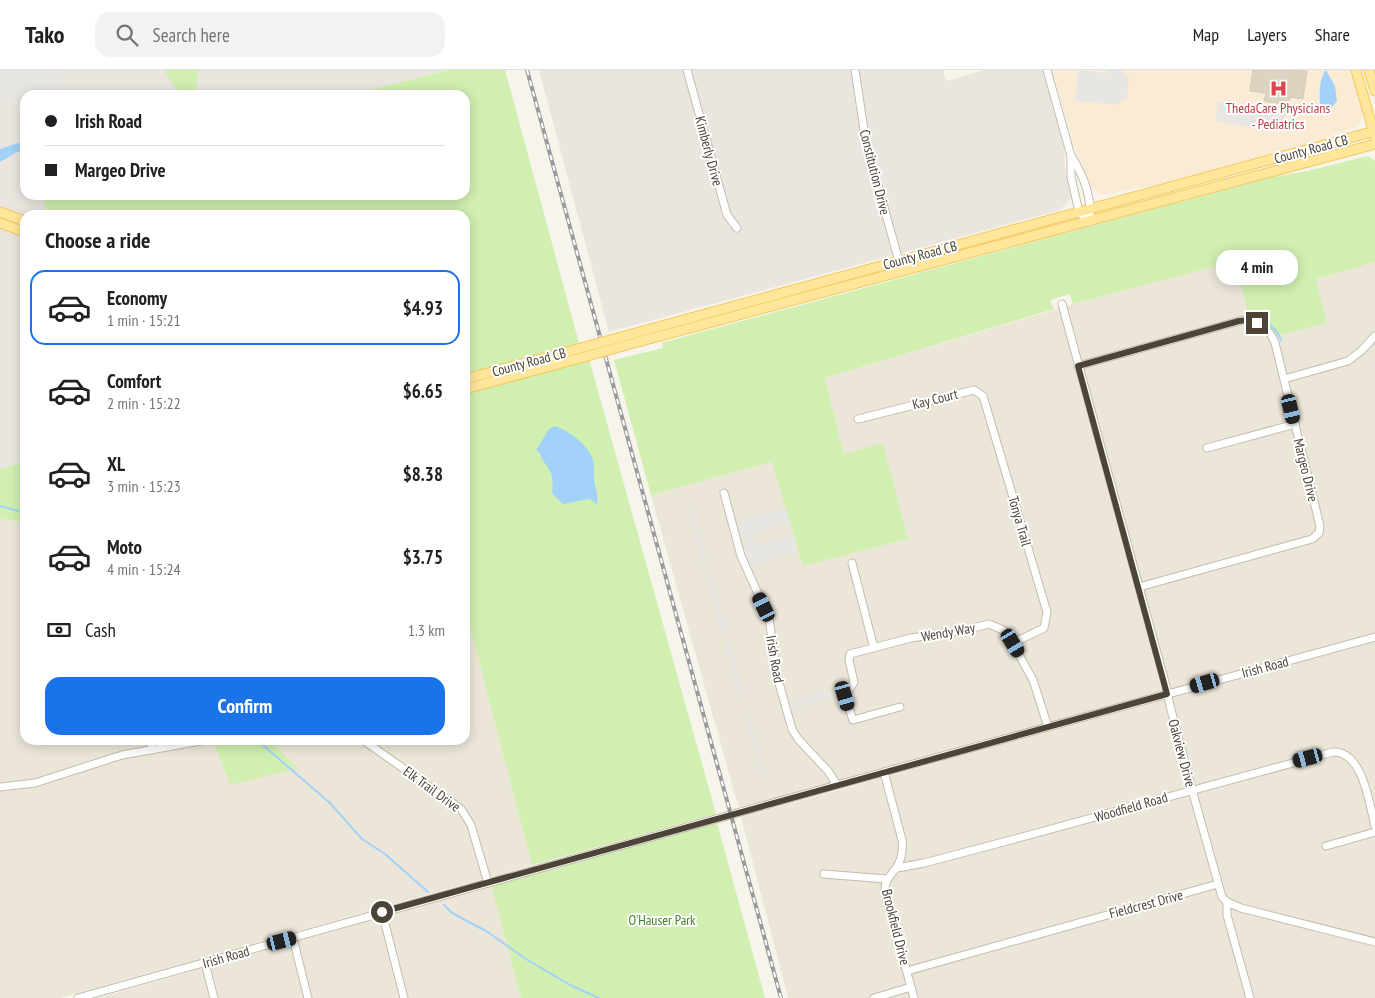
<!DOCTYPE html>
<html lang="en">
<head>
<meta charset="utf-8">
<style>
	body { margin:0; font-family:"PT Sans Narrow",sans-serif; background:#f2f2f2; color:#202124; height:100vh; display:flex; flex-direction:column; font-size:19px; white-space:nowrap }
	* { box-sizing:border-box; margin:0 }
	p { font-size:16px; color:#757577 }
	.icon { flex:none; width:28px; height:28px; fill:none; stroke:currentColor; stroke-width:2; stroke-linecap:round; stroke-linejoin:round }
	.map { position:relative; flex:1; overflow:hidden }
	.drawer { position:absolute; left:20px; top:140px; width:450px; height:535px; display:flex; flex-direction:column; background:#fff; border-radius:15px; box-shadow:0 2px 12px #0003 }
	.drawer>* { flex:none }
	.hud { position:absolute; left:20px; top:20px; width:450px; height:110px; border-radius:15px; box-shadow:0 2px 12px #0003; display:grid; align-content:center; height:110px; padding:0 25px; background:#fff }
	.end { position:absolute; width:22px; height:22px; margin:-11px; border:6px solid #4c4537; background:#fff; box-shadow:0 0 0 2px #fff }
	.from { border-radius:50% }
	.bubble { position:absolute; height:35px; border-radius:15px; background:#fff; box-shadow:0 2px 12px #0003; font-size:16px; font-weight:700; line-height:35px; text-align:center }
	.car { position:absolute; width:15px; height:30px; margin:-15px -8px; border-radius:6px; box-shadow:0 0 4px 1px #0007; background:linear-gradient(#222 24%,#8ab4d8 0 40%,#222 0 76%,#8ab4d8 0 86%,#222 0) }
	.hud b { display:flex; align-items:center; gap:18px; height:48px; font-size:19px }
	.hud b+b { border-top:1px solid #e0e0e0 }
	.hud i { width:12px; height:12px; background:#202124 }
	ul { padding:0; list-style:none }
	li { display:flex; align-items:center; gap:15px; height:75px; margin:0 10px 8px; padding:0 15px; border:2px solid transparent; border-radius:15px }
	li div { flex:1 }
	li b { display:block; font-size:19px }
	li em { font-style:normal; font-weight:700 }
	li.active { border-color:#1a73e8 }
	li>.icon { width:45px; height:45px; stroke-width:1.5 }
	h2 { padding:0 25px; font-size:22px; line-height:60px }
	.pay { display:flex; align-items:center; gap:12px; height:55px; padding:0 25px; font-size:19px }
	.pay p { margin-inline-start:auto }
	.button { display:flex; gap:10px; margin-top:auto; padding:10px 25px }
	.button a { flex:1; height:58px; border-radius:15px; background:#1a73e8; color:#fff; font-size:20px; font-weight:700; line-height:58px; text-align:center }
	header { display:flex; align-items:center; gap:30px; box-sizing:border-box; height:70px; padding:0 25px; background:#fff; border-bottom:1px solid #e0e0e0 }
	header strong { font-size:24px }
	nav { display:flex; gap:28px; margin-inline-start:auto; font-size:18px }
	.search { width:350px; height:45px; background:#f2f2f2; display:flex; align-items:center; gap:12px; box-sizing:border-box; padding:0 18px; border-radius:15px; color:#757577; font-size:19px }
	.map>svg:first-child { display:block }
	.residential { fill:#ebe6d8 }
	.commercial { fill:#faebd5 }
	.industrial { fill:#eae5df }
	.green { fill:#d0efb0 }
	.parking { fill:#e8e6e2 }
	.water { fill:#a2d2f9 }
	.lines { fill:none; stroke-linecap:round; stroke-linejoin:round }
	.stream { stroke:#a2d2f9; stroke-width:2 }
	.building { fill:#ddd3c1; stroke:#d6c9b1 }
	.minor-casing { stroke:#c4bcac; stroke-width:9 }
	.major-casing { stroke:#f2ca5e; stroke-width:11 }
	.minor { stroke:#fff; stroke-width:7 }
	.major { stroke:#ffe69b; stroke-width:9 }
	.rail-casing { stroke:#9a9a9a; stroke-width:4 }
	.rail { stroke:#fff; stroke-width:2; stroke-dasharray:5.5; stroke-linecap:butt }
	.major-bridge-casing { stroke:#f2ca5e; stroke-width:11; stroke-linecap:butt }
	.major-bridge { stroke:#ffe69b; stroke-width:9 }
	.route { stroke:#4c4537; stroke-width:6 }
	.labels { text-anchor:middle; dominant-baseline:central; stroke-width:4; stroke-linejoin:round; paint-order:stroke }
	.health-label { font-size:14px; fill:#be3a42; stroke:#fff }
	.street-label { font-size:14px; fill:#4c4537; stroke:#fff }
	.park-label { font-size:14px; fill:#428121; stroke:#fff }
</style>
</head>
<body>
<header>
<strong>Tako</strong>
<div class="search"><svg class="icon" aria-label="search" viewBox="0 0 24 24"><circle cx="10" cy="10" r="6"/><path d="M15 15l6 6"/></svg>Search here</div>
<nav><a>Map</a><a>Layers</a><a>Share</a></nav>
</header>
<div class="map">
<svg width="1375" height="928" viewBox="0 0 1375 928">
	<rect width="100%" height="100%" fill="#f7f4eb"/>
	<g class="residential">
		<path d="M 1235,191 L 1249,247 L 1263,250 L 1278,266 L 1327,253 L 1316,209 L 1375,192 L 1375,563 L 739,739 L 651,425 L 773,392 L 803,496 L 908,469 L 883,374 L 844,384 L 825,308 L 1084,231 Z"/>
		<path d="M 0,449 L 18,451 L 25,460 L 25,670 L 213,670 L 215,673 L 297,698 L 269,670 L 465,670 L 465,538 L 532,795 L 60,928 L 0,928 Z"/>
		<path d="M 1375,571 L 1375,928 L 788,928 L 741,747 Z"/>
		<path d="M 491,815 L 521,928 L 98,928 L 372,850 Z"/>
	</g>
	<path class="commercial" d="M 1052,0 L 1351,0 L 1362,40 L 1362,48 L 1360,53 L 1354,58 L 1313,72 L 1173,111 L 1104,125 L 1098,123 L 1090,116 L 1074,76 Z"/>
	<g class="industrial">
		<path d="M 0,0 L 447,0 L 351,25 L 25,25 L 25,125 L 42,125 L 47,145 L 25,146 L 0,137 Z"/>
		<path d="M 539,0 L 943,0 L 946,11 L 985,0 L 1042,0 L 1064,77 L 1065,98 L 1071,128 L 1060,140 L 609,262 Z"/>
		<path d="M 0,157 L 25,166 L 25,392 L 0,399 Z"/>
	</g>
	<g class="green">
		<path d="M 164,0 L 198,0 L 196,25 L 180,25 Z"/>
		<path d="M 447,0 L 505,0 L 579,273 L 465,304 L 465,145 L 47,145 L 42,125 L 465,125 L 465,25 L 351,25 Z"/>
		<path d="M 1368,86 L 1375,91 L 1375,192 L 1316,209 L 1327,253 L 1277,266 L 1263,251 L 1249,247 L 1235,191 L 1073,234 L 1070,224 L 1050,230 L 1054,239 L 825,308 L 844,384 L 883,373 L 908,469 L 803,496 L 772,392 L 651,425 L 614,290 L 663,278 L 662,273 L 687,266 L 1269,108 L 1312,100 Z"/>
		<path d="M 589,289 L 716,744 L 532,795 L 465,538 L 465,322 Z"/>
		<path d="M 25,392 L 25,460 L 18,451 L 0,449 L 0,399 Z"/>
		<path d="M 213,670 L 269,670 L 298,698 L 230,715 Z"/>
		<path d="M 717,753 L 765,928 L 521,928 L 491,815 Z"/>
	</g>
	<g class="parking">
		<path d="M 0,0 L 63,0 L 62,25 L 25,25 L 25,35 L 0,33 Z"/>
		<path d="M 1078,0 L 1107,3 L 1107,0 L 1123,0 L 1123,4 L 1129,5 L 1127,29 L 1121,29 L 1120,35 L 1075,31 Z"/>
		<path d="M 1218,32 L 1286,44 L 1285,57 L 1278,56 L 1277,62 L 1216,51 Z"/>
		<path d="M 692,438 L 708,495 L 703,496 L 687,440 Z"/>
		<path d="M 786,438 L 789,452 L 753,463 L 756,475 L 793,465 L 797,482 L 749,496 L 743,479 L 748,477 L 744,465 L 739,466 L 737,458 L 741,456 L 740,450 Z"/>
		<path d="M 710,503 L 726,560 L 721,562 L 705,505 Z"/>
		<path d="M 729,572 L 745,629 L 740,631 L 724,573 Z"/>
		<path d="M 828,620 L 831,628 L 793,639 L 792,630 Z"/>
		<path d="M 750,645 L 765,703 L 760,704 L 745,647 Z"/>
	</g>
	<g class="water">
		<path d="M 1326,0 L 1335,16 L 1337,31 L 1331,38 L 1324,43 C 1317,35 1319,7 1326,0 Z"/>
		<path d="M 25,71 L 25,81 L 17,82 L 0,92 L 0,79 Z"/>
		<path d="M 555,356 C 570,362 588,374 593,390 C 595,396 593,401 594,406 C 594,416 599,424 597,434 L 590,429 L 563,434 L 552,423 C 553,416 553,408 550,401 C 547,394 541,391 540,383 L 536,380 L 549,359 Z"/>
	</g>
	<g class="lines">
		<g class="stream">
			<path d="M 1250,244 L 1259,245"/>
			<path d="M 1264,248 L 1277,262 L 1281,270"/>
			<path d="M 0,436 L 25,443"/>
			<path d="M 257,670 L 330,733 L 362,769 L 385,784 L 428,822"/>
			<path d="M 444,835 L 452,843 L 486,861 L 526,889 L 570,915 L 599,928"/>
		</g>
	</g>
	<path class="building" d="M 1253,0 L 1307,1 L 1303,29 L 1290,27 L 1289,35 L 1264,31 L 1266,23 L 1250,21 Z"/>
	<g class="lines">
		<defs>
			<g id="minor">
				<path d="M 687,0 L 727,145 L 737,158"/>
				<path d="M 855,0 L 866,73 L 902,202"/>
				<path d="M 1047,0 L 1071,86 L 1071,107 L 1079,142 L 1089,152"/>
				<path d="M 1071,86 C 1084,106 1093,128 1089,152"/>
				<path d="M 1062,234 L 1166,616 L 1170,636 L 1192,720 L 1222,827 L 1227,832 L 1241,838 L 1375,872"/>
				<path d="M 1078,296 L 1243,250 C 1258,251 1270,259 1275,273 L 1320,456 L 1319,463 L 1312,469 L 1139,517"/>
				<path d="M 1284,309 L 1348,291 L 1361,281 L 1375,266"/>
				<path d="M 858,349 L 974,320 L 983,326 L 1047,542 L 1044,558 L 1013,573"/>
				<path d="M 1207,378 L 1295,354"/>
				<path d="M 724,423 L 741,486 L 769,548 L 777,606 L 792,659 L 798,669 L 828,701 L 837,715"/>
				<path d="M 852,493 L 874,578"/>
				<path d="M 900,637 L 853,650 L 845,626 L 854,612 L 849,590 L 850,584 L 911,568 L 965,560 L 989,554 L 1003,560 L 1008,565 L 1033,610 L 1048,657"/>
				<path d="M 150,670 L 152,678"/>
				<path d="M 363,670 L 461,739 L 471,755 L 488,813"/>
				<path d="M 884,702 L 902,770 C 903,779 902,790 896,798 C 889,808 884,810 885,824 L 914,928"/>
				<path d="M 0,717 L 35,713 L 122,685 L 206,670"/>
				<path d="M 1326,776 L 1375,762"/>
				<path d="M 897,798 L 924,793 L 1011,770 L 1333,682 C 1363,681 1369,733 1375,756"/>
				<path d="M 824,804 L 886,809"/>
				<path d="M 1227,832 L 1227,845 L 1250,928"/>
				<path d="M 382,842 L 404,928"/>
				<path d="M 293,868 L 308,928"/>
				<path d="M 205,893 L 214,928"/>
				<path d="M 907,901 L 1218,814"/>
				<path d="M 78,928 L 837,715 L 1375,567"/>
				<path d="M 874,928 L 911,917"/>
			</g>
			<g id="major">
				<path d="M 1356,0 L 1375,67"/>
				<path d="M 1369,0 L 1375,21"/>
				<path d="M 0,142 L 25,151"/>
				<path d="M 0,153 L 25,162"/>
				<path d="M 621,267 L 1375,61"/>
				<path d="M 623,276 L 1375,74"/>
				<path d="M 465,309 L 581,278"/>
				<path d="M 465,319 L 584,287"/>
			</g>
		</defs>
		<use href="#minor" class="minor-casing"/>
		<use href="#major" class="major-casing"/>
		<use href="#minor" class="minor"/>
		<use href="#major" class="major"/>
		<defs>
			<path id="rail" d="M 527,0 L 781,928"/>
		</defs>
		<use href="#rail" class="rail-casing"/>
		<use href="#rail" class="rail"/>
		<defs>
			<g id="major-bridge">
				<path d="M 581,278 L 621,267"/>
				<path d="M 584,287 L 623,276"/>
			</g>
		</defs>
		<use href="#major-bridge" class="major-bridge-casing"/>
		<use href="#major-bridge" class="major-bridge"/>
	</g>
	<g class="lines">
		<path class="route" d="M 382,842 L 1167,624 L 1078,296 L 1239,251 L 1248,250 L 1257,253"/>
	</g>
	<defs>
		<symbol id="hospital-bare" viewBox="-9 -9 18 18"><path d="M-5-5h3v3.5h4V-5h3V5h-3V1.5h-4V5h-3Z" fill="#e0444e" stroke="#fff" stroke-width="2.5" paint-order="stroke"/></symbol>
	</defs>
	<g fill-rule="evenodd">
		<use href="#hospital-bare" x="1266" y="6" width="25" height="25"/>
	</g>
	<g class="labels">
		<g class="health-label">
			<text x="1278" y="38">ThedaCare Physicians<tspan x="1278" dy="16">- Pediatrics</tspan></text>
		</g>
		<g class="street-label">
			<text transform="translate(1311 79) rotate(-15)">County Road CB</text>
			<text transform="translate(709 81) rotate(75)">Kimberly Drive</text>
			<text transform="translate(875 102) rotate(76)">Constitution Drive</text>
			<text transform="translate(920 185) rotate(-15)">County Road CB</text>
			<text transform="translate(529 292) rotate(-15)">County Road CB</text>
			<text transform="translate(935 329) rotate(-14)">Kay Court</text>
			<text transform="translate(1306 400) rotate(76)">Margeo Drive</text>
			<text transform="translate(1020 451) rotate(74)">Tonya Trail</text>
			<text transform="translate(948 562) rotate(-10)">Wendy Way</text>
			<text transform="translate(775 589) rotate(80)">Irish Road</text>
			<text transform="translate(1265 597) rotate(-15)">Irish Road</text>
			<text transform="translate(1182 683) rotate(75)">Oakview Drive</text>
			<text transform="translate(432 719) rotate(36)">Elk Trail Drive</text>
			<text transform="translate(1131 737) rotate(-16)">Woodfield Road</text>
			<text transform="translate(1146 834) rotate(-15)">Fieldcrest Drive</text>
			<text transform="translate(896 857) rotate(76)">Brookfield Drive</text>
			<text transform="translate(226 887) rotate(-16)">Irish Road</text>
		</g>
		<g class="park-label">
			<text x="662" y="850">O'Hauser Park</text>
		</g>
	</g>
</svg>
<i class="end from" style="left:382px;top:842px"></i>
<i class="end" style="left:1257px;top:253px"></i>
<div class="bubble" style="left:1216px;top:180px;width:82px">4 min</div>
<i class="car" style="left:1291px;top:339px;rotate:167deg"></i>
<i class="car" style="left:764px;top:537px;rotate:334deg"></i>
<i class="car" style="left:1013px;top:573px;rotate:149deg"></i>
<i class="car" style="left:1205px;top:613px;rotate:254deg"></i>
<i class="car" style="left:845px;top:626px;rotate:164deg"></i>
<i class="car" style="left:1308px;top:688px;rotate:255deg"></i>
<i class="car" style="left:282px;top:871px;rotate:76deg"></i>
<div class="hud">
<b><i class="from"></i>Irish Road</b>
<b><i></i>Margeo Drive</b>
</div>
<section class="drawer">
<h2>Choose a ride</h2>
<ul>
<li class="active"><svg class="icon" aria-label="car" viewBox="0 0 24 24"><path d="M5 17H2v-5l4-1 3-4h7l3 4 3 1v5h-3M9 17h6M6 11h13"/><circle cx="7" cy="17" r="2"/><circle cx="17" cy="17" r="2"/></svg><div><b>Economy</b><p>1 min · 15:21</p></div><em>$4.93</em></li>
<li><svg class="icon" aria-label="car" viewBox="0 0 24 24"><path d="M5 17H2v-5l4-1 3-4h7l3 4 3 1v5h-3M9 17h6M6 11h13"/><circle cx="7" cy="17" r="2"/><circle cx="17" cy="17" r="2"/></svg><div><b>Comfort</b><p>2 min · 15:22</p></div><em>$6.65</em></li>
<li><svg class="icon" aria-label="car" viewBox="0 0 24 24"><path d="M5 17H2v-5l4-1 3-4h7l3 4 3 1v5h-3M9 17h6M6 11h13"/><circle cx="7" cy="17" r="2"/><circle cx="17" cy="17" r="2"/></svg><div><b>XL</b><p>3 min · 15:23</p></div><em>$8.38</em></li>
<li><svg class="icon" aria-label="car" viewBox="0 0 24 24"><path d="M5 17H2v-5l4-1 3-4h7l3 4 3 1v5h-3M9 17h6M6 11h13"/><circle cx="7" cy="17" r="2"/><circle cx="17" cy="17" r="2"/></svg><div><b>Moto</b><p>4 min · 15:24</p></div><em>$3.75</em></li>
</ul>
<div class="pay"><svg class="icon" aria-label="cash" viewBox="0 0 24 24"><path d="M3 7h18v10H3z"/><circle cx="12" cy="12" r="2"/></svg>Cash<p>1.3 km</p></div>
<div class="button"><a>Confirm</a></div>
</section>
</div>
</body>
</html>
